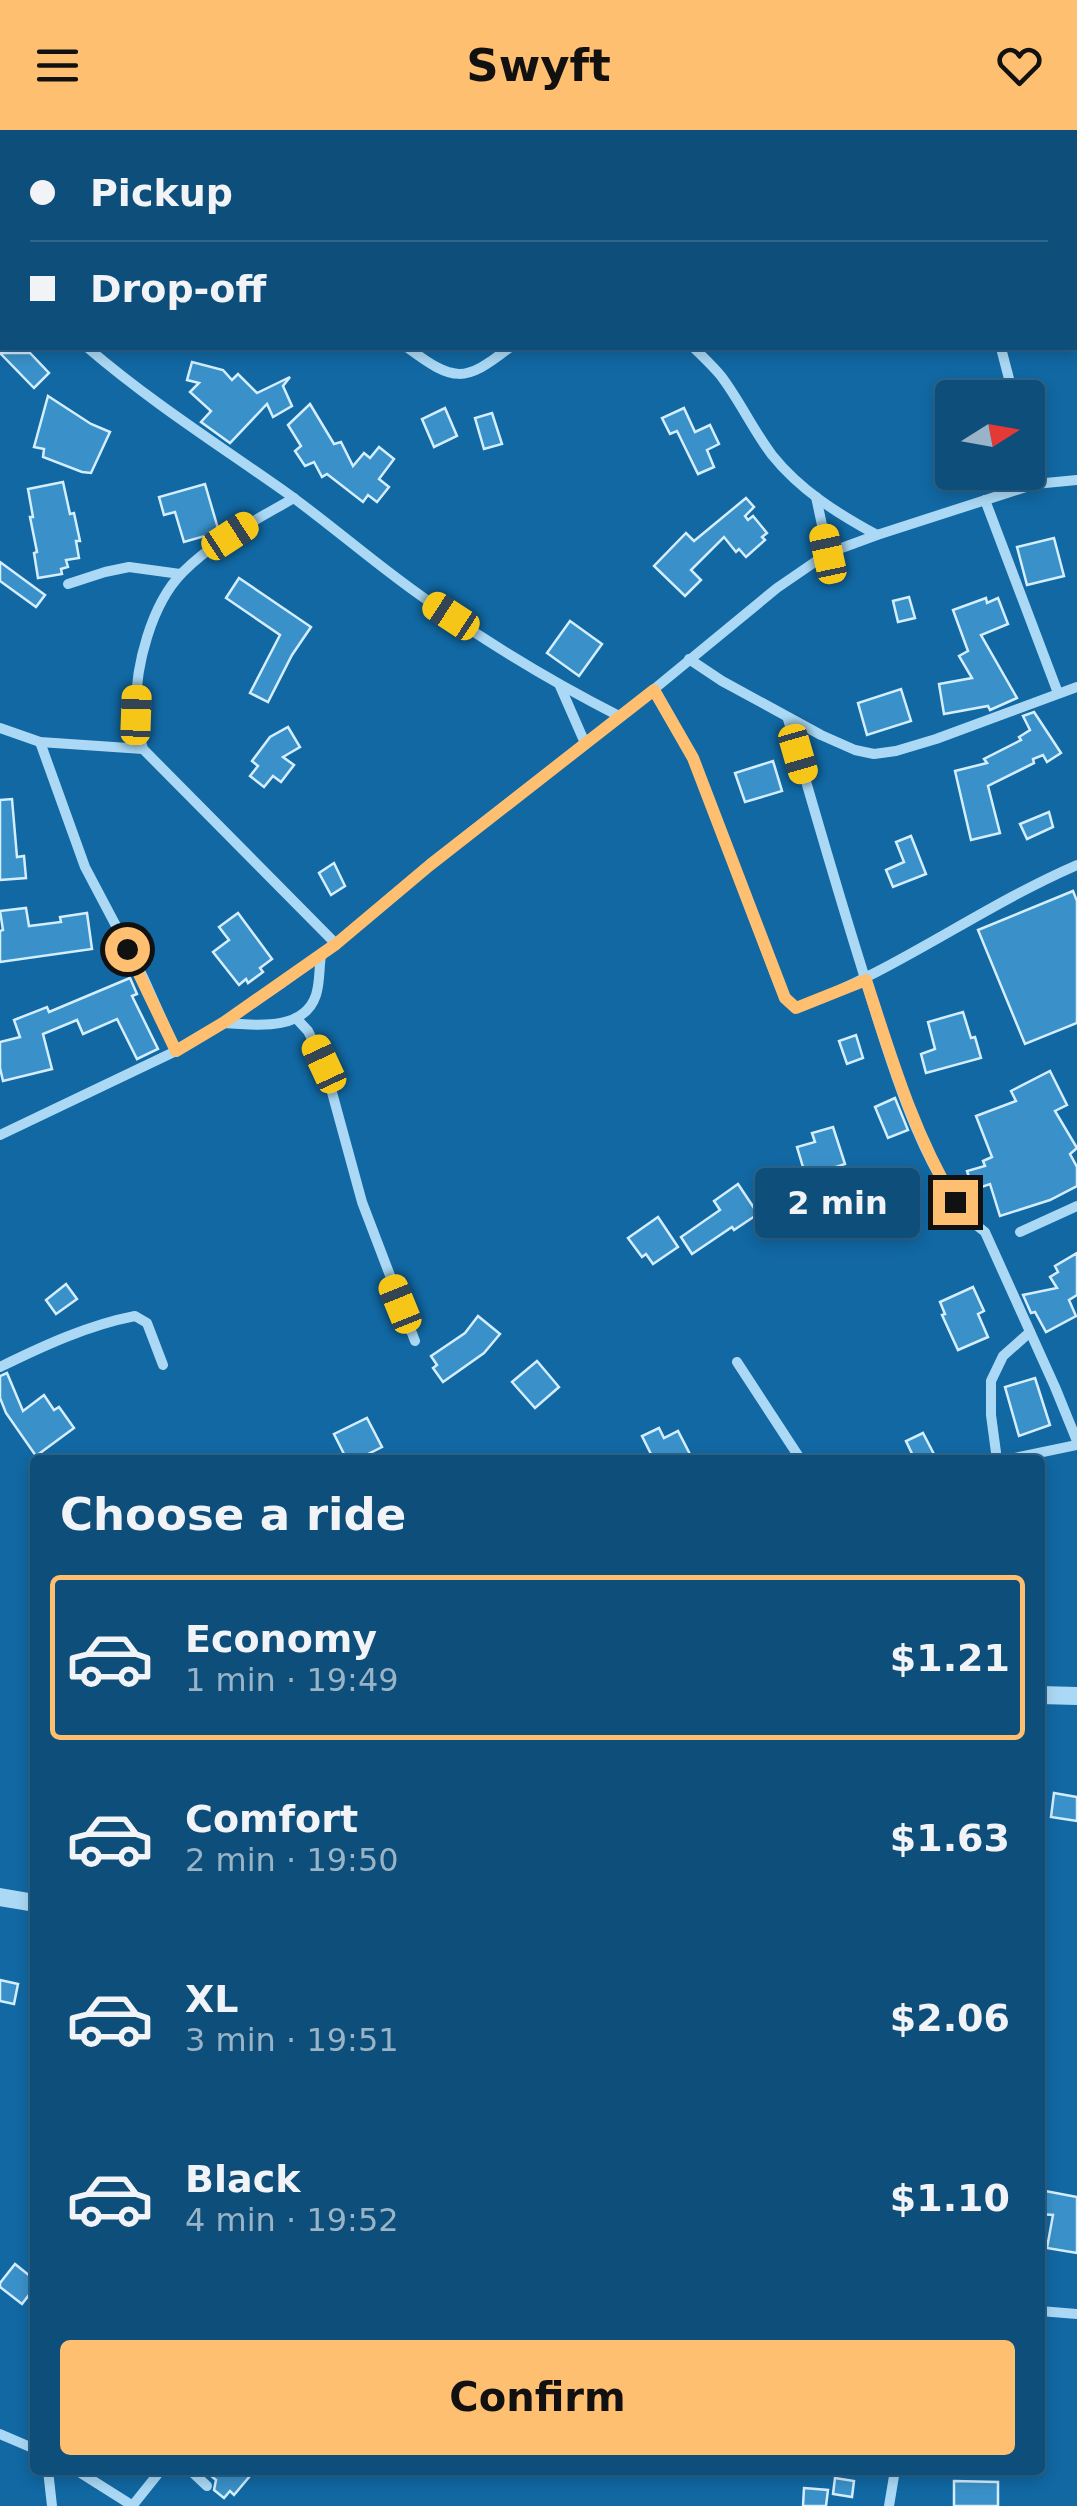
<!DOCTYPE html>
<html lang="en">
<head>
<meta charset="utf-8">
<style>
	body { margin:0; font-family:"DejaVu Sans",sans-serif; background:#1b5881; color:#f1f3f6; height:100vh; display:flex; flex-direction:column; font-size:38px; white-space:nowrap }
	* { box-sizing:border-box; margin:0 }
	p { font-size:32px; color:#9ab4c7 }
	.icon { flex:none; width:55px; height:55px; fill:none; stroke:currentColor; stroke-width:2; stroke-linecap:round; stroke-linejoin:round }
	.map { position:relative; flex:1; overflow:hidden }
	.drawer { position:absolute; left:30px; top:1325px; width:1015px; height:1020px; display:flex; flex-direction:column; background:#0d4e7a; border-radius:10px; box-shadow:0 5px 15px #0003,0 0 0 2px #2d658b }
	.drawer>* { flex:none }
	.hud { position:absolute; left:0px; top:0px; width:1078px; height:220px; box-shadow:0 5px 15px #0003,0 0 0 2px #2d658b; display:grid; align-content:center; height:220px; padding:0 30px; background:#0d4e7a }
	.needle { width:65px; rotate:79deg }
	.controls { position:absolute; left:935px; top:250px; display:grid; gap:20px }
	.controls a { display:grid; place-items:center; width:110px; height:110px; border-radius:10px; background:#0d4e7a; box-shadow:0 5px 15px #0003,0 0 0 2px #2d658b; font-size:50px }
	.end { position:absolute; width:45px; height:45px; margin:-22px; border:12px solid #ffbf70; background:#111; box-shadow:0 0 0 5px #111 }
	.from { border-radius:50% }
	.bubble { position:absolute; height:70px; border-radius:10px; background:#0d4e7a; box-shadow:0 5px 15px #0003,0 0 0 2px #2d658b; font-size:32px; font-weight:600; line-height:70px; text-align:center }
	.car { position:absolute; width:30px; height:60px; margin:-30px -15px; border-radius:12px; box-shadow:0 0 8px 2px #0007; background:linear-gradient(#f5c518 24%,#345 0 40%,#f5c518 0 76%,#345 0 86%,#f5c518 0) }
	.hud b { display:flex; align-items:center; gap:35px; height:95px; font-size:38px }
	.hud b+b { border-top:2px solid #2d658b }
	.hud i { width:25px; height:25px; background:#f1f3f6 }
	ul { padding:0; list-style:none }
	li { display:flex; align-items:center; gap:30px; height:165px; margin:0 20px 15px; padding:0 10px; border:5px solid transparent; border-radius:10px }
	li div { flex:1 }
	li b { display:block; font-size:38px }
	li em { font-style:normal; font-weight:600 }
	li.current { border-color:#ffbf70 }
	li>.icon { width:90px; height:90px; stroke-width:1.5 }
	h2 { padding:0 30px; font-size:45px; line-height:120px }
	.action { display:flex; gap:20px; margin-top:auto; padding:20px 30px }
	.action a { flex:1; height:115px; border-radius:10px; background:#ffbf70; color:#111; font-size:40px; font-weight:600; line-height:115px; text-align:center }
	header { display:flex; justify-content:space-between; align-items:center; height:130px; padding:0 30px; background:#ffbf70; color:#111; font-size:45px; font-weight:600 }
	.map>svg:first-child { display:block }
	.building { fill:#3a91c9; stroke:#d5eefe; stroke-width:2.5 }
	.lines { fill:none; stroke-linecap:round; stroke-linejoin:round }
	.minor { stroke:#abd9f5; stroke-width:10 }
	.tertiary { stroke:#abd9f5; stroke-width:18 }
	.route { stroke:#ffbf70; stroke-width:12 }
</style>
</head>
<body>
<header><svg class="icon" aria-label="menu" viewBox="0 0 24 24"><path d="M4 6h16M4 12h16M4 18h16"/></svg>Swyft<svg class="icon" aria-label="heart" viewBox="0 0 24 24"><path d="M12 20l-8-8c-3-5 5-10 8-4 3-6 11-1 8 4z"/></svg></header>
<div class="map">
<svg width="1077" height="2376" viewBox="0 0 1077 2376">
	<rect width="100%" height="100%" fill="#1168a3"/>
	<g class="building">
		<path d="M 0,223 L 30,223 L 49,243 L 34,258 Z"/>
		<path d="M 192,232 L 223,240 L 232,250 L 238,244 L 257,263 L 290,247 L 283,256 L 292,276 L 273,287 L 267,274 L 230,313 L 201,292 L 211,281 L 190,262 L 199,253 L 187,250 Z"/>
		<path d="M 48,266 L 91,294 L 110,302 L 91,343 L 82,342 L 43,327 L 44,319 L 34,317 Z"/>
		<path d="M 310,274 L 334,314 L 341,312 L 353,336 L 364,323 L 370,328 L 379,317 L 394,329 L 379,349 L 389,357 L 377,372 L 368,365 L 363,372 L 327,344 L 322,347 L 314,332 L 305,336 L 295,321 L 301,316 L 288,295 Z"/>
		<path d="M 445,278 L 457,306 L 434,317 L 422,289 Z"/>
		<path d="M 684,278 L 695,302 L 710,295 L 719,314 L 707,320 L 714,337 L 698,344 L 677,301 L 670,304 L 662,288 Z"/>
		<path d="M 492,283 L 502,314 L 484,319 L 475,288 Z"/>
		<path d="M 63,352 L 70,384 L 74,383 L 80,411 L 76,411 L 79,428 L 66,430 L 68,437 L 61,439 L 62,444 L 38,448 L 34,423 L 37,422 L 30,387 L 33,387 L 28,359 Z"/>
		<path d="M 205,354 L 219,402 L 184,412 L 175,382 L 164,385 L 159,367 Z"/>
		<path d="M 746,368 L 754,377 L 745,386 L 748,390 L 753,386 L 767,403 L 762,407 L 765,410 L 746,427 L 739,419 L 736,422 L 724,407 L 691,440 L 701,450 L 685,466 L 654,436 L 686,403 L 694,411 Z"/>
		<path d="M 1054,408 L 1064,446 L 1027,455 L 1017,417 Z"/>
		<path d="M 0,432 L 45,465 L 36,477 L 0,451 Z"/>
		<path d="M 239,448 L 311,497 L 292,525 L 268,572 L 250,563 L 280,505 L 226,468 Z"/>
		<path d="M 909,467 L 915,488 L 898,492 L 893,471 Z"/>
		<path d="M 986,468 L 987,473 L 998,468 L 1008,494 L 981,505 L 1017,568 L 990,580 L 988,576 L 944,584 L 939,554 L 972,548 L 959,526 L 968,521 L 953,480 Z"/>
		<path d="M 570,491 L 602,514 L 579,546 L 547,523 Z"/>
		<path d="M 901,559 L 911,591 L 867,605 L 858,573 Z"/>
		<path d="M 1034,582 L 1061,623 L 1047,632 L 1043,625 L 1033,629 L 1034,633 L 988,656 L 1000,703 L 971,710 L 955,641 L 987,633 L 984,629 L 1021,610 L 1019,607 L 1030,600 L 1023,586 Z"/>
		<path d="M 288,597 L 300,617 L 283,627 L 294,635 L 281,652 L 273,646 L 264,657 L 250,646 L 258,636 L 252,631 L 270,607 Z"/>
		<path d="M 773,631 L 782,661 L 745,672 L 735,643 Z"/>
		<path d="M 12,669 L 17,727 L 24,726 L 26,748 L 0,750 L 0,670 Z"/>
		<path d="M 1049,682 L 1053,697 L 1027,709 L 1020,694 Z"/>
		<path d="M 911,706 L 926,744 L 893,757 L 886,740 L 904,732 L 896,712 Z"/>
		<path d="M 334,733 L 345,756 L 331,765 L 319,743 Z"/>
		<path d="M 1073,761 L 1077,771 L 1077,893 L 1025,914 L 978,800 Z"/>
		<path d="M 26,778 L 29,796 L 61,792 L 60,787 L 87,783 L 92,819 L 0,832 L 0,801 L 3,800 L 0,781 Z"/>
		<path d="M 238,783 L 272,829 L 260,838 L 263,842 L 248,853 L 246,849 L 239,855 L 213,822 L 229,810 L 219,797 Z"/>
		<path d="M 130,848 L 137,864 L 132,866 L 158,919 L 137,929 L 117,889 L 83,904 L 77,890 L 43,904 L 52,939 L 3,951 L 0,938 L 0,912 L 20,907 L 14,890 L 47,877 L 49,882 Z"/>
		<path d="M 963,882 L 971,908 L 975,907 L 981,928 L 926,943 L 921,924 L 935,919 L 928,892 Z"/>
		<path d="M 856,905 L 863,928 L 847,934 L 839,911 Z"/>
		<path d="M 1050,941 L 1067,975 L 1055,981 L 1077,1018 L 1070,1024 L 1077,1037 L 1077,1056 L 1050,1070 L 1000,1086 L 990,1054 L 973,1060 L 967,1041 L 985,1036 L 983,1031 L 992,1027 L 976,986 L 1016,971 L 1011,961 Z"/>
		<path d="M 895,968 L 908,1000 L 888,1008 L 875,977 Z"/>
		<path d="M 833,997 L 845,1034 L 806,1047 L 797,1017 L 815,1012 L 812,1003 Z"/>
		<path d="M 738,1054 L 758,1084 L 734,1100 L 732,1097 L 692,1124 L 681,1107 L 720,1080 L 714,1071 Z"/>
		<path d="M 658,1087 L 678,1117 L 653,1134 L 646,1124 L 642,1127 L 628,1108 Z"/>
		<path d="M 1077,1123 L 1077,1165 L 1069,1170 L 1076,1186 L 1046,1202 L 1035,1182 L 1031,1183 L 1023,1165 L 1057,1158 L 1050,1147 L 1058,1142 L 1055,1136 Z"/>
		<path d="M 66,1154 L 77,1169 L 56,1184 L 46,1170 Z"/>
		<path d="M 973,1157 L 984,1181 L 978,1184 L 988,1207 L 958,1220 L 942,1185 L 945,1184 L 940,1172 Z"/>
		<path d="M 478,1186 L 500,1204 L 484,1223 L 443,1252 L 433,1238 L 437,1235 L 431,1226 L 465,1203 Z"/>
		<path d="M 537,1231 L 559,1257 L 535,1278 L 512,1252 Z"/>
		<path d="M 7,1243 L 23,1281 L 44,1265 L 54,1280 L 59,1277 L 74,1298 L 36,1326 L 6,1283 L 0,1268 L 0,1246 Z"/>
		<path d="M 1035,1248 L 1050,1295 L 1019,1306 L 1005,1257 Z"/>
		<path d="M 367,1288 L 382,1317 L 356,1330 L 347,1330 L 334,1304 Z"/>
		<path d="M 659,1298 L 664,1308 L 678,1301 L 693,1330 L 654,1330 L 642,1306 Z"/>
		<path d="M 923,1303 L 937,1330 L 915,1330 L 906,1311 Z"/>
		<path d="M 1054,1663 L 1077,1667 L 1077,1691 L 1051,1687 Z"/>
		<path d="M 0,1850 L 18,1854 L 14,1874 L 0,1871 Z"/>
		<path d="M 1040,2060 L 1077,2067 L 1077,2123 L 1047,2118 L 1053,2085 L 1040,2084 Z"/>
		<path d="M 15,2134 L 35,2150 L 35,2157 L 22,2174 L 0,2157 L 0,2153 Z"/>
		<path d="M 204,2340 L 255,2340 L 234,2365 L 230,2361 L 224,2368 L 214,2360 L 216,2350 Z"/>
		<path d="M 835,2348 L 854,2351 L 852,2367 L 833,2364 Z"/>
		<path d="M 954,2351 L 998,2352 L 998,2376 L 954,2376 Z"/>
		<path d="M 804,2358 L 828,2360 L 826,2376 L 803,2376 Z"/>
	</g>
	<g class="lines">
		<g class="minor">
			<path d="M 105,0 L 110,2"/>
			<path d="M 929,0 L 931,2"/>
			<path d="M 798,2 L 800,0"/>
			<path d="M 0,169 L 2,170"/>
			<path d="M 88,218 C 152,273 222,317 291,366 C 336,399 378,436 424,468 C 486,512 552,552 619,586"/>
			<path d="M 408,218 C 454,252 464,253 509,218"/>
			<path d="M 694,218 C 703,227 713,236 721,246 C 740,271 753,300 772,325 C 800,360 838,384 877,405"/>
			<path d="M 1001,218 L 1014,268"/>
			<path d="M 1028,324 L 1035,354"/>
			<path d="M 816,367 L 828,423"/>
			<path d="M 294,368 C 256,390 214,411 183,442 C 151,474 135,537 136,581 C 136,593 140,607 143,619 L 336,814"/>
			<path d="M 985,370 L 1058,563"/>
			<path d="M 68,454 L 105,442 L 129,437 L 180,444"/>
			<path d="M 689,529 L 722,551 L 821,605 L 855,620 L 874,624 L 896,621 L 936,609 L 1077,557"/>
			<path d="M 560,556 L 585,613"/>
			<path d="M 653,560 L 693,628 L 778,852 L 785,868 L 796,878 C 895,842 980,777 1077,735"/>
			<path d="M 788,589 C 811,669 834,749 859,829 C 882,902 923,1059 985,1102 L 1055,1257 L 1077,1311"/>
			<path d="M 0,598 L 40,612 L 143,619"/>
			<path d="M 40,612 L 85,737 L 143,847 L 176,921"/>
			<path d="M 296,888 L 308,901 L 324,933 L 362,1072 L 415,1211"/>
			<path d="M 224,893 C 254,895 304,902 316,865 C 320,853 319,838 321,825"/>
			<path d="M 0,1005 L 176,921 L 223,893 L 282,853 L 336,814 L 429,735 L 653,560 L 777,458 L 828,423 L 877,405 L 1035,354 L 1077,350"/>
			<path d="M 1020,1102 L 1077,1076"/>
			<path d="M 737,1232 L 801,1330"/>
			<path d="M 0,1237 C 43,1216 88,1195 135,1186 L 147,1193 L 163,1235"/>
			<path d="M 997,1330 L 991,1285 L 991,1251 L 1003,1226 L 1030,1202"/>
			<path d="M 1005,1330 L 1077,1315"/>
			<path d="M 1040,2181 L 1077,2184"/>
			<path d="M 0,2304 L 35,2319"/>
			<path d="M 48,2340 L 52,2376"/>
			<path d="M 76,2340 L 133,2376"/>
			<path d="M 190,2340 L 207,2356"/>
			<path d="M 133,2375 L 161,2340"/>
			<path d="M 889,2376 L 895,2340"/>
		</g>
		<g class="tertiary">
			<path d="M 1040,1565 L 1077,1566"/>
			<path d="M 0,1767 L 35,1773"/>
		</g>
	</g>
	<g class="lines">
		<path class="route" d="M 127,819 L 176,921 L 223,893 L 336,814 L 430,735 L 654,560 L 693,628 L 785,868 L 796,878 L 866,850 C 891,927 913,1002 955,1072"/>
	</g>
</svg>
<div class="controls">
<a><svg class="needle" viewBox="-14 -14 28 28"><path d="M0-13l5 13h-10z" fill="#e53935"/><path d="M0 13l5-13h-10z" fill="#9ab4c7"/></svg></a>
</div>
<i class="end from" style="left:127px;top:819px"></i>
<i class="end" style="left:955px;top:1072px"></i>
<div class="bubble" style="left:755px;top:1038px;width:165px">2 min</div>
<i class="car" style="left:230px;top:406px;rotate:57deg"></i>
<i class="car" style="left:828px;top:424px;rotate:348deg"></i>
<i class="car" style="left:451px;top:486px;rotate:303deg"></i>
<i class="car" style="left:136px;top:585px;rotate:2deg"></i>
<i class="car" style="left:798px;top:624px;rotate:164deg"></i>
<i class="car" style="left:324px;top:934px;rotate:335deg"></i>
<i class="car" style="left:400px;top:1174px;rotate:338deg"></i>
<div class="hud">
<b><i class="from"></i>Pickup</b>
<b><i></i>Drop-off</b>
</div>
<section class="drawer">
<h2>Choose a ride</h2>
<ul>
<li class="current"><svg class="icon" aria-label="car" viewBox="0 0 24 24"><path d="M5 17H2v-5l4-1 3-4h7l3 4 3 1v5h-3M9 17h6M6 11h13"/><circle cx="7" cy="17" r="2"/><circle cx="17" cy="17" r="2"/></svg><div><b>Economy</b><p>1 min · 19:49</p></div><em>$1.21</em></li>
<li><svg class="icon" aria-label="car" viewBox="0 0 24 24"><path d="M5 17H2v-5l4-1 3-4h7l3 4 3 1v5h-3M9 17h6M6 11h13"/><circle cx="7" cy="17" r="2"/><circle cx="17" cy="17" r="2"/></svg><div><b>Comfort</b><p>2 min · 19:50</p></div><em>$1.63</em></li>
<li><svg class="icon" aria-label="car" viewBox="0 0 24 24"><path d="M5 17H2v-5l4-1 3-4h7l3 4 3 1v5h-3M9 17h6M6 11h13"/><circle cx="7" cy="17" r="2"/><circle cx="17" cy="17" r="2"/></svg><div><b>XL</b><p>3 min · 19:51</p></div><em>$2.06</em></li>
<li><svg class="icon" aria-label="car" viewBox="0 0 24 24"><path d="M5 17H2v-5l4-1 3-4h7l3 4 3 1v5h-3M9 17h6M6 11h13"/><circle cx="7" cy="17" r="2"/><circle cx="17" cy="17" r="2"/></svg><div><b>Black</b><p>4 min · 19:52</p></div><em>$1.10</em></li>
</ul>
<div class="action"><a>Confirm</a></div>
</section>
</div>
</body>
</html>
